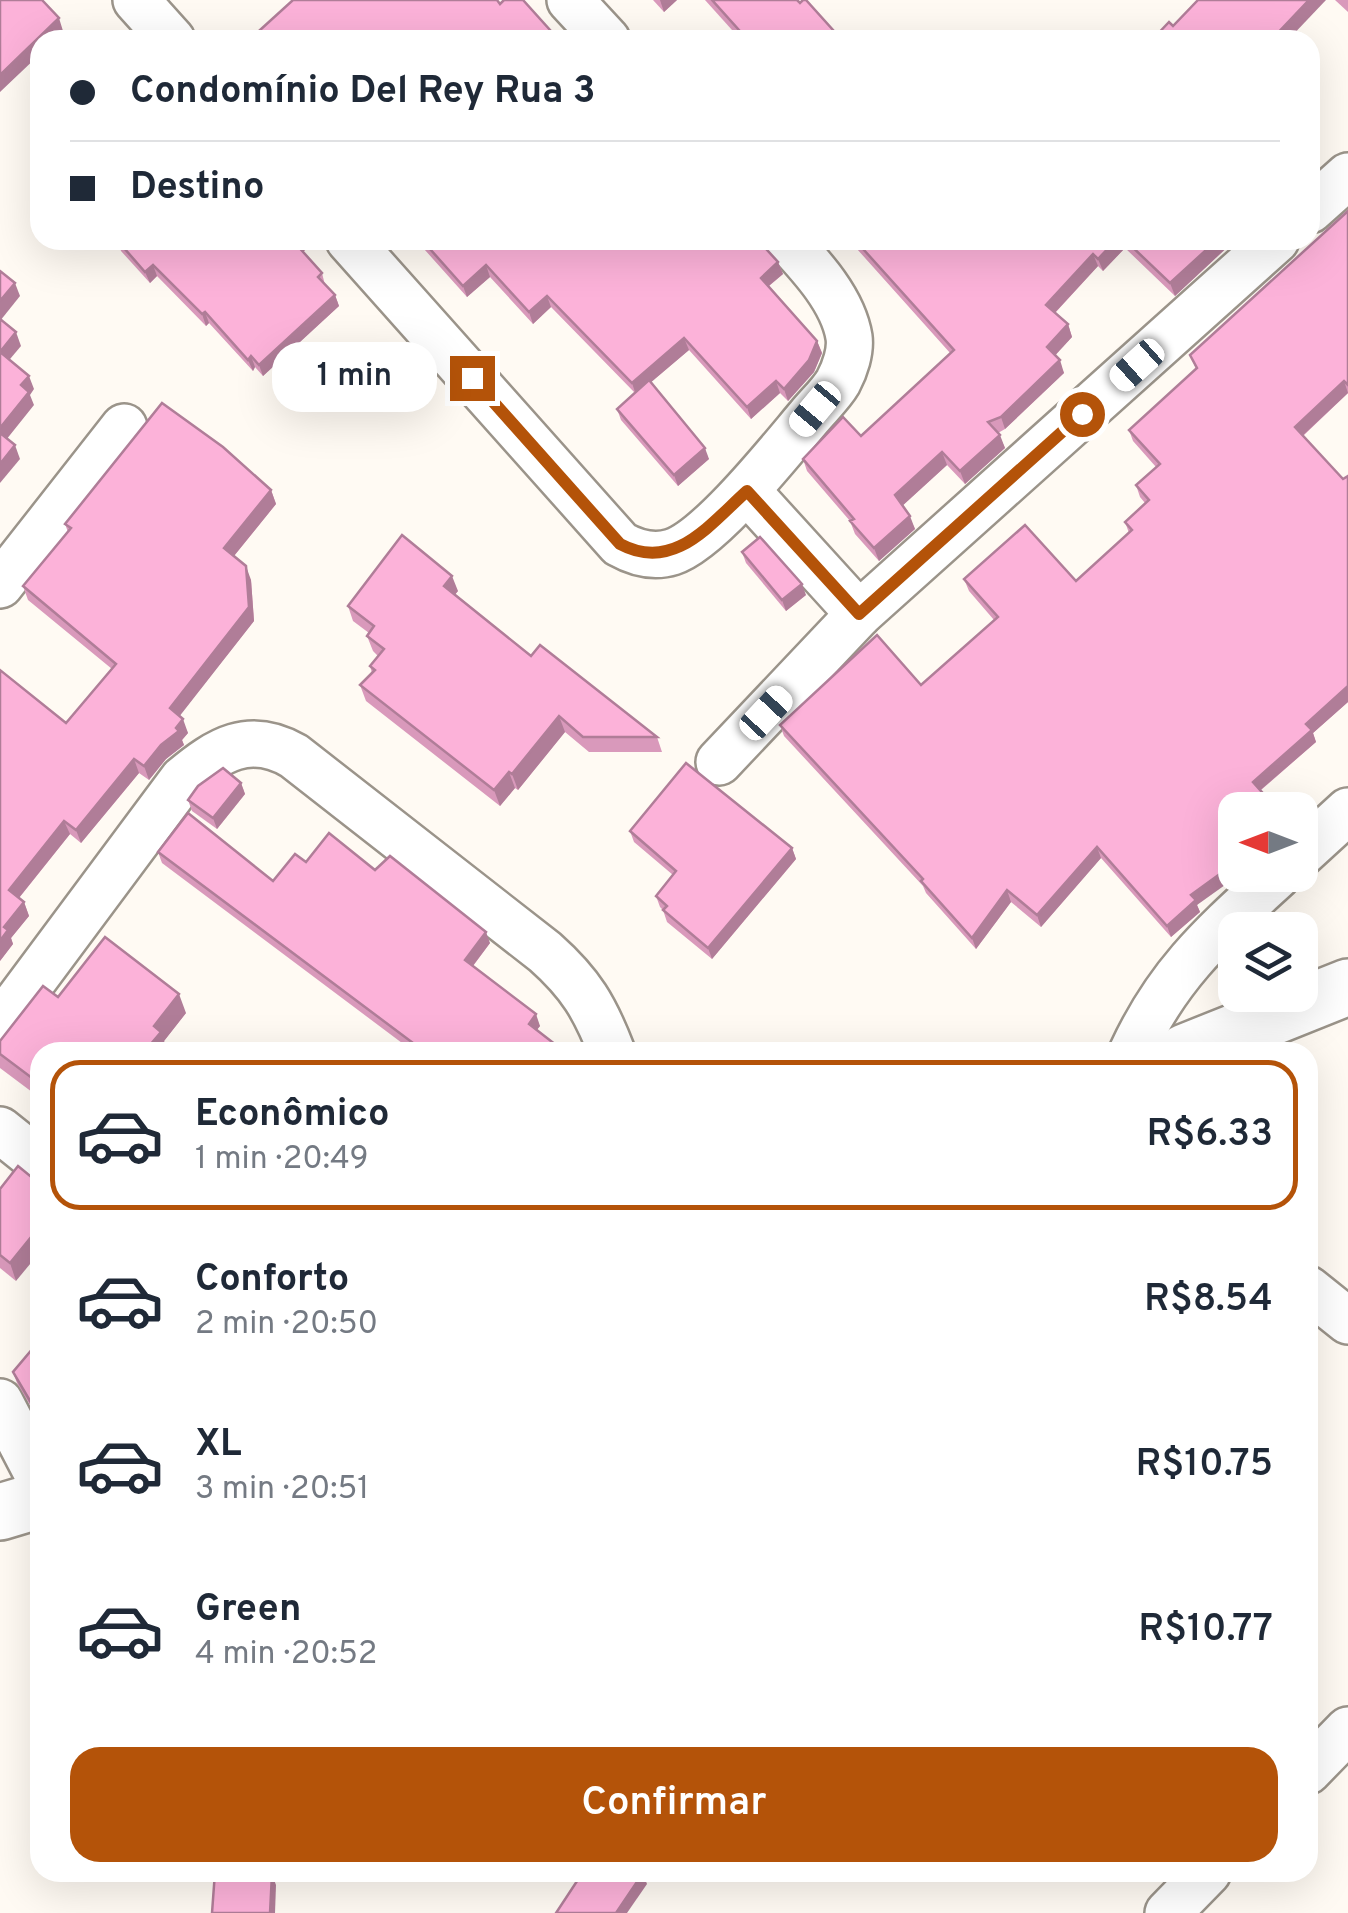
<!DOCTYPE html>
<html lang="pt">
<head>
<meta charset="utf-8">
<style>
	body { margin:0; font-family:Overpass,sans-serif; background:#f6f6f7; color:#1f2937; height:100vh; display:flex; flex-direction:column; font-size:38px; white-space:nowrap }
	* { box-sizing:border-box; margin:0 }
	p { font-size:32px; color:#747a83 }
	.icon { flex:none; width:55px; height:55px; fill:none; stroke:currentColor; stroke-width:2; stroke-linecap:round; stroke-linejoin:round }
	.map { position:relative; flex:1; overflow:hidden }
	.details { position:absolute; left:30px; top:1042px; width:1288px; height:840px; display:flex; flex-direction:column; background:#fff; border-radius:30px; box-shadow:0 10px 40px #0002 }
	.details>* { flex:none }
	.guide { position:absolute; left:30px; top:30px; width:1290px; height:220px; border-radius:30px; box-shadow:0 10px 40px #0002; display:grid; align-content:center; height:220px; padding:0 40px; background:#fff }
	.needle { width:65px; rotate:270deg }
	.buttons { position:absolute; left:1218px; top:792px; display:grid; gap:20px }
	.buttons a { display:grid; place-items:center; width:100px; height:100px; border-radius:20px; background:#fff; box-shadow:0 10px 40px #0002; font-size:50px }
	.end { position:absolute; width:45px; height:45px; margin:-22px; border:12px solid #b45309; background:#fff; box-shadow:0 0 0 5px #fff }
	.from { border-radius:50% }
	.bubble { position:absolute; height:70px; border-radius:30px; background:#fff; box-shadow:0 10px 40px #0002; font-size:32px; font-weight:600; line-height:70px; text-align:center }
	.car { position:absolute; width:30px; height:60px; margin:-30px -15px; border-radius:12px; box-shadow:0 0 8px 2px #0007; background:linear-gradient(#fff 24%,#345 0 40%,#fff 0 76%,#345 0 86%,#fff 0) }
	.guide b { display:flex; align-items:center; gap:35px; height:95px; font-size:38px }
	.guide b+b { border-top:2px solid #e0e1e3 }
	.guide i { width:25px; height:25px; background:#1f2937 }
	ul { padding:18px 0 0; list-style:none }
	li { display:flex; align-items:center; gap:30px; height:150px; margin:0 20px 15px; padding:0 20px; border:5px solid transparent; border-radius:30px }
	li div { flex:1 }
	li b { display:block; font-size:38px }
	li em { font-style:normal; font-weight:600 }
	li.active { border-color:#b45309 }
	li>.icon { width:90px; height:90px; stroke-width:1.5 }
	.action { display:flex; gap:20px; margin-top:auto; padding:20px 40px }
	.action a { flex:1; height:115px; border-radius:30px; background:#b45309; color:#fff; font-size:40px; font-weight:600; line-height:115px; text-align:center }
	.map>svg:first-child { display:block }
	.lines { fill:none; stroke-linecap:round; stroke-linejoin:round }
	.street-casing { stroke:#9b948a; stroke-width:50 }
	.secondary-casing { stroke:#9b948a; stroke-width:60 }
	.street { stroke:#fff; stroke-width:45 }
	.secondary { stroke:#fff; stroke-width:55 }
	.wall { fill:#d999bb }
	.shaded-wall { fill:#b07d98 }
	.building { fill:#fcb2d9; stroke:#b07d98; stroke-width:2.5 }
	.route { stroke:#b45309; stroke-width:12 }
</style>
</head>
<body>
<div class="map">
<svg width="1348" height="1913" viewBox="0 0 1348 1913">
	<rect width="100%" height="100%" fill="#fffaf3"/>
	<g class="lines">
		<defs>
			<g id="street">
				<path d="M 136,0 L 172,40"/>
				<path d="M 570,0 L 607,40"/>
				<path d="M 1310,210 L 1348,176"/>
				<path d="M 349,240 L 620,544 C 636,553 653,558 672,552 C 710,540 781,450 809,417 C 818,406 831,394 838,382 C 845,369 851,351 849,337 C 843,300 811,266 787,240"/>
				<path d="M 747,491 L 859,614"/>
				<path d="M 0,585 L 124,427"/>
				<path d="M 719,762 L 859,614 L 1276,240"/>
				<path d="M 1300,855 L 1348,811"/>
				<path d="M 0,1025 L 183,779 C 218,750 249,730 294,756 L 545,952 C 581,984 595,1008 612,1052"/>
				<path d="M 1132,1052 C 1169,972 1215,933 1278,875"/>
				<path d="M 0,1130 L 40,1162"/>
				<path d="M 1308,1289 L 1348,1321"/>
				<path d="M 0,1402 L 40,1479"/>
				<path d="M 1308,1771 L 1348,1730"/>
				<path d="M 1168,1913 L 1208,1872"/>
			</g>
			<g id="secondary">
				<path d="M 1185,1052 L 1348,987"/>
				<path d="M 0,1512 L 40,1500"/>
			</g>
		</defs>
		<use href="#street" class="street-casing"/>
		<use href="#secondary" class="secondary-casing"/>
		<use href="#street" class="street"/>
		<use href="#secondary" class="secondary"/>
	</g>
	<g class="wall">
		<path d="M 653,0 L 677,0 L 664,12 Z"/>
		<path d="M 705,0 L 797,0 L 842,40 L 741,40 Z"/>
		<path d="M 1335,0 L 1348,0 L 1348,12 Z"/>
		<path d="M 1348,211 L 1348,393 L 1303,436 L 1343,479 L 1348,476 L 1348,702 L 1313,733 L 1316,742 L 1261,790 L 1197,905 L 1200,912 L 1171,937 L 1101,858 L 1041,927 L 1011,902 L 976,949 L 926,893 L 923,886 L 784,736 L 780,725 L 921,685 L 994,620 L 969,591 L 964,579 L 1076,581 L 1129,533 L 1125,522 L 1145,503 L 1140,497 L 1136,485 L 1156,467 L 1133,441 L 1129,430 L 1196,369 L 1190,355 Z"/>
		<path d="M 117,240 L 304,240 L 307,248 L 303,252 L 322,273 L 325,285 L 335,295 L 339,306 L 263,376 L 255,367 L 253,371 L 209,323 L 206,326 L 157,276 L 150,283 L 121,251 Z"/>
		<path d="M 416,240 L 758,240 L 778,262 L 783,274 L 769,286 L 817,341 L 822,353 L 814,372 L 788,401 L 780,393 L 751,419 L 689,350 L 651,382 L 709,459 L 678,486 L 621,420 L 617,409 L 635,393 L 551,307 L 533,324 L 490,277 L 467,297 Z"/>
		<path d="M 853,240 L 1235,240 L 1175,296 L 1125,248 L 1103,271 L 1098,266 L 1055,313 L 1068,324 L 1072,337 L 1055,355 L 1064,373 L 1005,429 L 998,433 L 1005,448 L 965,484 L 947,465 L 903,505 L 915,529 L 879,561 L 855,534 L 850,521 L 807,471 L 803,459 L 861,436 L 951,354 L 857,249 Z"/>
		<path d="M 271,490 L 276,504 L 234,556 L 251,580 L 254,621 L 179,716 L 188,733 L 182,740 L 184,745 L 166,759 L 149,780 L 139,773 L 81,843 L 70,834 L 19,898 L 24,902 L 29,916 L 11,938 L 13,944 L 0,961 L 66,723 L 112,669 L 28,600 L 23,586 L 68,532 L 65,524 Z"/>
		<path d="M 742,552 L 806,595 L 786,611 L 746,563 Z"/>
		<path d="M 458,591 L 455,594 L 531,656 L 657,737 L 662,752 L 589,752 L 565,732 L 518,790 L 515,788 L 500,806 L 366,701 L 360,685 L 372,673 L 370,666 L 378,656 L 373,651 L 367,636 L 369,633 L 353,621 L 348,606 Z"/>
		<path d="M 241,783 L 245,794 L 217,829 L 192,811 L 188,800 Z"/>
		<path d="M 630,831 L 792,848 L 796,859 L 712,959 L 667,922 L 663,910 L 660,907 L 656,896 L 673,875 L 634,842 Z"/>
		<path d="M 158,852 L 273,881 L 306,862 L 375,870 L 490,943 L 473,966 L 540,1026 L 536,1030 L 565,1052 L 414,1052 L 162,863 Z"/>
		<path d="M 58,997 L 186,1013 L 164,1041 L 168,1051 L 166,1052 L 40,1052 L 40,1098 L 0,1068 L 0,1041 Z"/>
		<path d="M 0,1189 L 16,1281 L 0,1268 Z"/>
		<path d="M 40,1340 L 40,1422 L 17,1383 L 13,1372 Z"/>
	</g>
	<g class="shaded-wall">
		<path d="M 660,0 L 677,0 L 664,12 Z"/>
		<path d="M 1309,0 L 1326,0 L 1288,40 L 1271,40 Z"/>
		<path d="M 59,18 L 63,31 L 54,40 L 40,40 L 40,54 L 0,92 L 0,75 Z"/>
		<path d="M 300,240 L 304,240 L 307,248 L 300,255 L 296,244 Z"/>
		<path d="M 1116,240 L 1122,240 L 1125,248 L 1103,271 L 1098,259 Z"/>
		<path d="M 1217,240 L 1235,240 L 1175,296 L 1170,283 Z"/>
		<path d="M 1093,254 L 1098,266 L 1051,317 L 1046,305 Z"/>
		<path d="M 778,262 L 783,274 L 765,289 L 761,278 Z"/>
		<path d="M 153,265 L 157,276 L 150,283 L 145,272 Z"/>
		<path d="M 486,265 L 490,277 L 467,297 L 463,286 Z"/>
		<path d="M 15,283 L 20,296 L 0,321 L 0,301 Z"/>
		<path d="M 335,295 L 339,306 L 263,376 L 259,365 Z"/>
		<path d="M 547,296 L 551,307 L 533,324 L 529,312 Z"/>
		<path d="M 205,312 L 209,323 L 206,326 L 202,314 Z"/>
		<path d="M 1068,324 L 1072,337 L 1051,360 L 1047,347 Z"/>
		<path d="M 16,332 L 21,346 L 5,365 L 0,352 Z"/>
		<path d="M 684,338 L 689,350 L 636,395 L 632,383 Z"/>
		<path d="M 817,341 L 822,353 L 814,372 L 788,401 L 784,389 Z"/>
		<path d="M 251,356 L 255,367 L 253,371 L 248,360 Z"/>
		<path d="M 1060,360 L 1064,373 L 1005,429 L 1001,417 Z"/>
		<path d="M 29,376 L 34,389 L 30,395 L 34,405 L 2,445 L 0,438 L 0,428 L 21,385 Z"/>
		<path d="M 776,381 L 780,393 L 751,419 L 747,407 Z"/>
		<path d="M 1344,381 L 1348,393 L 1299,439 L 1295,427 Z"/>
		<path d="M 1000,435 L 1005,448 L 965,484 L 960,471 Z"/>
		<path d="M 15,445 L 20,459 L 0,483 L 0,464 Z"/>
		<path d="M 705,448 L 709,459 L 678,486 L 674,475 Z"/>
		<path d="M 942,452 L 947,465 L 900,508 L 895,495 Z"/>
		<path d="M 271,490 L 276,504 L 229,562 L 224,548 Z"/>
		<path d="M 910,516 L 915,529 L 879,561 L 874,548 Z"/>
		<path d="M 246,566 L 251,580 L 254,621 L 175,722 L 170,708 Z"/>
		<path d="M 452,576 L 458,591 L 450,601 L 444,586 Z"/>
		<path d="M 802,584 L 806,595 L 786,611 L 782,600 Z"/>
		<path d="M 1348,686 L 1348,702 L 1313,733 L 1316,742 L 1257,793 L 1253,782 L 1306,724 Z"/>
		<path d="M 559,716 L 565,732 L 518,790 L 512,774 Z"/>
		<path d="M 183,719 L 188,733 L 182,740 L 184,745 L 166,759 L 149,780 L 144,766 Z"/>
		<path d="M 134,759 L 139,773 L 81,843 L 76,830 Z"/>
		<path d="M 509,772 L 515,788 L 500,806 L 494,790 Z"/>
		<path d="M 241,783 L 245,794 L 217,829 L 213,818 Z"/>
		<path d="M 64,821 L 70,834 L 14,904 L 9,890 Z"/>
		<path d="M 1097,847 L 1101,858 L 1041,927 L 1037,915 Z"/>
		<path d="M 792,848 L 796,859 L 712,959 L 708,948 Z"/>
		<path d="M 1235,863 L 1235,875 L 1239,875 L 1197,905 L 1200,912 L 1171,937 L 1167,926 L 1191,895 Z"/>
		<path d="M 1007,890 L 1011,902 L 976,949 L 972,938 Z"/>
		<path d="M 24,902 L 29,916 L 11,938 L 13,944 L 0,961 L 0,941 L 4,927 Z"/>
		<path d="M 486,932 L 490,943 L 469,971 L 465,960 Z"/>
		<path d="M 179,994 L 186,1013 L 164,1041 L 168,1051 L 166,1052 L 144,1052 L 154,1026 Z"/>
		<path d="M 536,1014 L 540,1026 L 533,1035 L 529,1024 Z"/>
		<path d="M 40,1226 L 40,1252 L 16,1281 L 10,1263 Z"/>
		<path d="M 643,1873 L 647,1884 L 627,1913 L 616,1913 Z"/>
		<path d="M 272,1874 L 276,1885 L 275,1913 L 270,1913 Z"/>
	</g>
	<g class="building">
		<path d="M 0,0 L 42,0 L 59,18 L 0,75 Z"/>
		<path d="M 293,0 L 497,0 L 500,4 L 504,0 L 523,0 L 559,40 L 249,40 Z"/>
		<path d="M 712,0 L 797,0 L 800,3 L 803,0 L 806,0 L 842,40 L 748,40 Z"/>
		<path d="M 1198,0 L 1309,0 L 1271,40 L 1152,40 L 1169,22 L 1173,26 Z"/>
		<path d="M 1348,211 L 1348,385 L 1344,381 L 1295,427 L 1343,479 L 1348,476 L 1348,686 L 1306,724 L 1312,730 L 1253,782 L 1278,810 L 1235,810 L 1235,863 L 1191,895 L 1196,900 L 1167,926 L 1097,847 L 1037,915 L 1007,890 L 972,938 L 921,881 L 923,879 L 780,725 L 877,635 L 921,685 L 998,617 L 964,579 L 1025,525 L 1076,581 L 1132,530 L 1125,522 L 1149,500 L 1136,485 L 1160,464 L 1129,430 L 1197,368 L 1190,355 Z"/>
		<path d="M 117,240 L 300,240 L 296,244 L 322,273 L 318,277 L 335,295 L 259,365 L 251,356 L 248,360 L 205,312 L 202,314 L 153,265 L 145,272 Z"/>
		<path d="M 422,240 L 758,240 L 778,262 L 761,278 L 817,341 L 809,360 L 784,389 L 776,381 L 747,407 L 684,338 L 632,383 L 547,296 L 529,312 L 486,265 L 463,286 Z"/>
		<path d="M 855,240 L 1116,240 L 1098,259 L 1093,254 L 1046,305 L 1068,324 L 1047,347 L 1060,360 L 1001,417 L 988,422 L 1000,435 L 960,471 L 942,452 L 895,495 L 910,516 L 874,548 L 850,521 L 854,519 L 803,459 L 843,417 L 861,436 L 954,350 Z"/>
		<path d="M 1125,240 L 1217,240 L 1170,283 Z"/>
		<path d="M 0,271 L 15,283 L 0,301 Z"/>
		<path d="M 0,319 L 16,332 L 0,352 Z"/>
		<path d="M 0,352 L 29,376 L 21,385 L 29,392 L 0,428 Z"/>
		<path d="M 649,380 L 705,448 L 674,475 L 617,409 Z"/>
		<path d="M 162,403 L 223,447 L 271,490 L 224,548 L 246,566 L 249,607 L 170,708 L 183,719 L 176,728 L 179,731 L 161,745 L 144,766 L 134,759 L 76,830 L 64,821 L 9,890 L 24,902 L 4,927 L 8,930 L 0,941 L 0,670 L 66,723 L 116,664 L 23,586 L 71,528 L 65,524 Z"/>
		<path d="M 0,433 L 15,445 L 0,464 Z"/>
		<path d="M 402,535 L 452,576 L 444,586 L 531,656 L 540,645 L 657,737 L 583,737 L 559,716 L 512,774 L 509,772 L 494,790 L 360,685 L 375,670 L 370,666 L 384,649 L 367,636 L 374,626 L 348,606 Z"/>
		<path d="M 760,537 L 802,584 L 782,600 L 742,552 Z"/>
		<path d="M 686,763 L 792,848 L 708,948 L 663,910 L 667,906 L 656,896 L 676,871 L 630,831 Z"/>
		<path d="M 223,768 L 241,783 L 213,818 L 188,800 L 198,786 Z"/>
		<path d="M 188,813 L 273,881 L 295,854 L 306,862 L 329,833 L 375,870 L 390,856 L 486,932 L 465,960 L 536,1014 L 529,1024 L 565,1052 L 425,1052 L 158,852 Z"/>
		<path d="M 105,937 L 179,994 L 154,1026 L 161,1032 L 144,1052 L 40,1052 L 40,1084 L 0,1054 L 0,1041 L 43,986 L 58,997 Z"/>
		<path d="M 18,1166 L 40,1184 L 40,1226 L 10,1263 L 0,1255 L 0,1189 Z"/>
		<path d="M 40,1340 L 40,1409 L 36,1411 L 13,1372 Z"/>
		<path d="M 215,1872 L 272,1874 L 270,1913 L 212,1913 Z"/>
		<path d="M 583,1872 L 642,1872 L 643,1873 L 616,1913 L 556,1913 Z"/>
	</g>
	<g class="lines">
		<path class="route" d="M 472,378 L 620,544 C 674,573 710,524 747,491 L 859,614 L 1082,414"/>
	</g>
</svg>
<div class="buttons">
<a><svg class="needle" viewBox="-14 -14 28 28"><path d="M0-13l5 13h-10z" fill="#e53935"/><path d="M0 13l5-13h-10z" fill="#747a83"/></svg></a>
<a><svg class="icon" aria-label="layers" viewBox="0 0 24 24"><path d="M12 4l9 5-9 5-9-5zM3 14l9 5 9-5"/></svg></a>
</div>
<i class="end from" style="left:1082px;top:414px"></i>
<i class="end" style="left:472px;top:378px"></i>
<div class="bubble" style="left:272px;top:342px;width:165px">1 min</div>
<i class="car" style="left:1137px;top:365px;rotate:228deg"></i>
<i class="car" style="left:815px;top:409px;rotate:220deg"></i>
<i class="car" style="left:766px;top:713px;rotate:43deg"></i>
<div class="guide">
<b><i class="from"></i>Condomínio Del Rey Rua 3</b>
<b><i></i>Destino</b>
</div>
<section class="details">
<ul>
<li class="active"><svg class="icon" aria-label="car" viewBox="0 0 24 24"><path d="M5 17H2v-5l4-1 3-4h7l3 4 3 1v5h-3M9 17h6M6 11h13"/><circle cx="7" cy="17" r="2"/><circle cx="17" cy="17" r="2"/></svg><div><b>Econômico</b><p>1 min · 20:49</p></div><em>R$6.33</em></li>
<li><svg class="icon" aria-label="car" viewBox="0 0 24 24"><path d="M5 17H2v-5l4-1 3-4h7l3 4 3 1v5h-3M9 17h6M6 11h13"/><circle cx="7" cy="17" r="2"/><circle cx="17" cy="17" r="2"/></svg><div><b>Conforto</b><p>2 min · 20:50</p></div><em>R$8.54</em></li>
<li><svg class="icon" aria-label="car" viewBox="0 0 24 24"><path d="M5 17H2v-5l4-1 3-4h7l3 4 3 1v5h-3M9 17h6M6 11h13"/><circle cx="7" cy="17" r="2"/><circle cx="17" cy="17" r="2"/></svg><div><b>XL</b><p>3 min · 20:51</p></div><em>R$10.75</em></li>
<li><svg class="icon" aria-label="car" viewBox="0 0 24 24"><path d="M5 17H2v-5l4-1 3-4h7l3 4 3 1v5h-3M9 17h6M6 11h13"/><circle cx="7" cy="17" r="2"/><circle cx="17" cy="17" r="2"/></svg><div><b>Green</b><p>4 min · 20:52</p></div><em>R$10.77</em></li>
</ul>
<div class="action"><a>Confirmar</a></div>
</section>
</div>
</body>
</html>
